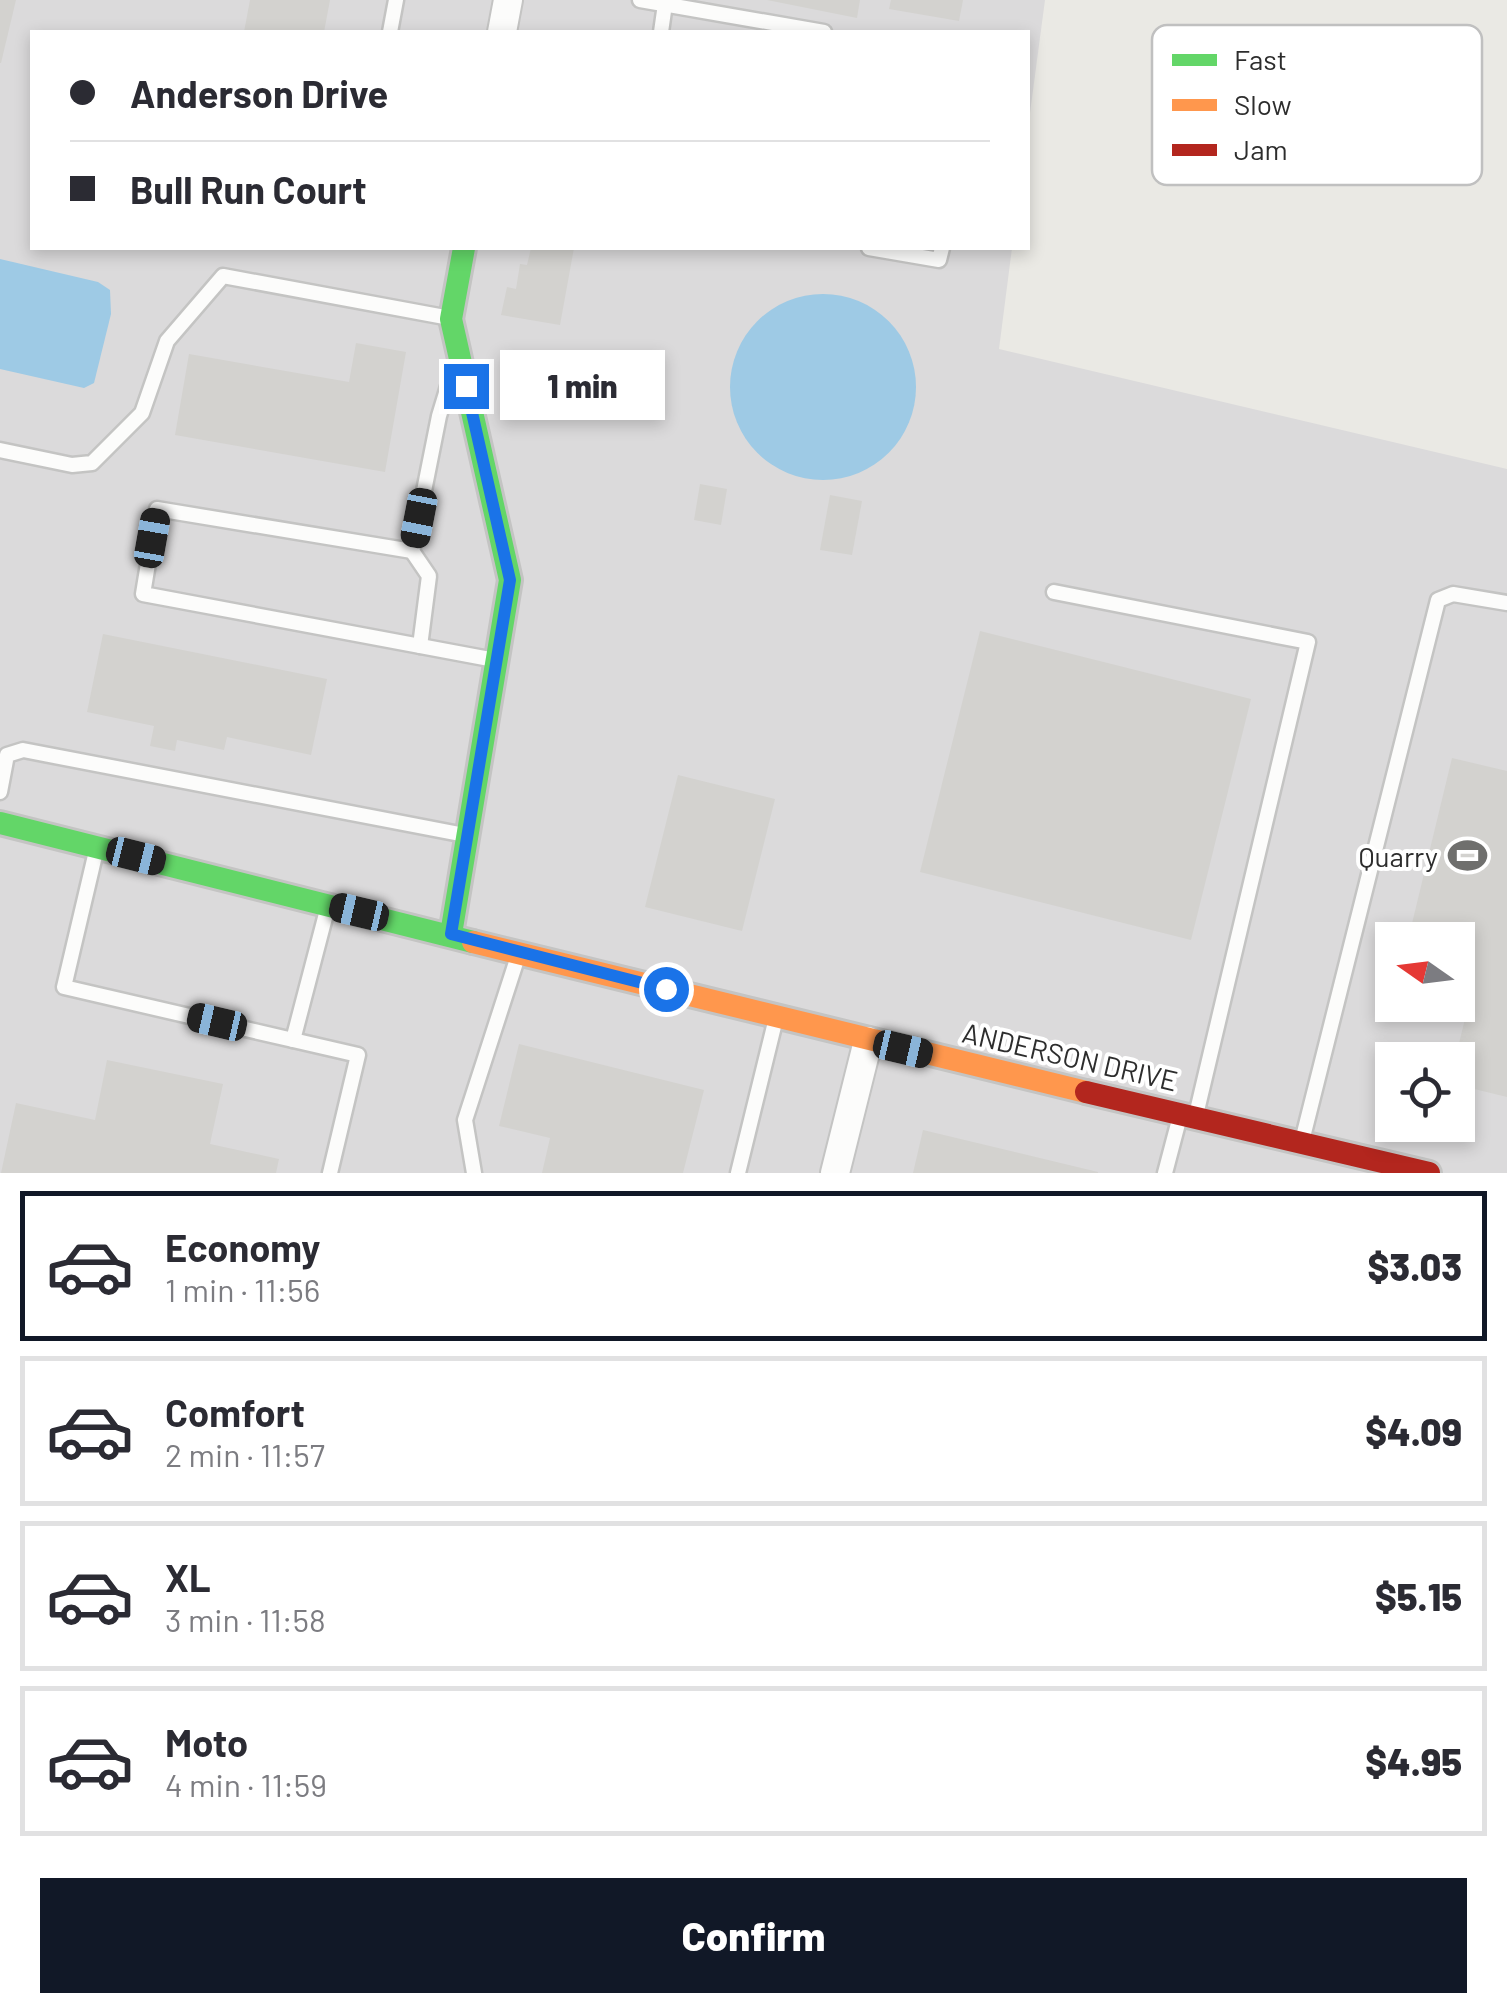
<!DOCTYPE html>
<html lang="en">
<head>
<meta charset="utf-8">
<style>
	body { margin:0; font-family:Barlow,sans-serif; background:#f7f7f7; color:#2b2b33; height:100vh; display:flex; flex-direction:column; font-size:38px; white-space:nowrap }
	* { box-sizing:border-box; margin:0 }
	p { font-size:32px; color:#7c7c81 }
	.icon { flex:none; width:55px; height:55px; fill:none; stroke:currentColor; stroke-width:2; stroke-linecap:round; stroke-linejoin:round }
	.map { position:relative; height:1173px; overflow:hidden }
	.sheet { display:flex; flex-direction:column; background:#fff; flex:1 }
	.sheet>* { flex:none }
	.hud { position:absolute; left:30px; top:30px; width:1000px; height:220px; border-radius:0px; box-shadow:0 5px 15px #0003; display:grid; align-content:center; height:220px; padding:0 40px; background:#fff }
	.needle { width:65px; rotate:284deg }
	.buttons { position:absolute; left:1375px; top:922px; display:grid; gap:20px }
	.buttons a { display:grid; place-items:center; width:100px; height:100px; border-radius:0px; background:#fff; box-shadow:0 5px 15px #0003; font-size:50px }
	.end { position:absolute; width:45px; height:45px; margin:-22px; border:12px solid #1a73e8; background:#fff; box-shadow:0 0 0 5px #fff }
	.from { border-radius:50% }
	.bubble { position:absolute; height:70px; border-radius:0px; background:#fff; box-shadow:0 5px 15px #0003; font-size:32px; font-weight:800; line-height:70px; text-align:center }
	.car { position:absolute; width:30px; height:60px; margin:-30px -15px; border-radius:12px; box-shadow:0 0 8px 2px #0007; background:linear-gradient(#222 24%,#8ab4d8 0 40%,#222 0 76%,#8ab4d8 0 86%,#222 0) }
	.hud b { display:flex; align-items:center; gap:35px; height:95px; font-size:38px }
	.hud b+b { border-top:2px solid #e1e1e2 }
	.hud i { width:25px; height:25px; background:#2b2b33 }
	ul { padding:18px 0 0; list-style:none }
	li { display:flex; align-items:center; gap:30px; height:150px; margin:0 20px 15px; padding:0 20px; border:5px solid #e1e1e2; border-radius:0px }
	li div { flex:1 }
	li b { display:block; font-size:38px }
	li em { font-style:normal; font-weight:800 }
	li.current { border-color:#111827 }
	li>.icon { width:90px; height:90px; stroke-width:1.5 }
	.button { display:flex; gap:20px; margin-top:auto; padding:20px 40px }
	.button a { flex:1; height:115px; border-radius:0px; background:#111827; color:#fff; font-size:40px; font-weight:800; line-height:115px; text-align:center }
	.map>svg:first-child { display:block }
	.industrial { fill:#dbdadb; fill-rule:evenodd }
	.water { fill:#9ecae5 }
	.building { fill:#d3d2cf }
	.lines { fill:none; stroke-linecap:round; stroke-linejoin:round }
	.lane-casing { stroke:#c4c4c3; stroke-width:19 }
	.street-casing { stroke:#c4c4c3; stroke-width:32 }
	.fast-casing { stroke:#c4c4c3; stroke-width:28 }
	.slow-casing { stroke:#c4c4c3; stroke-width:28 }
	.jam-casing { stroke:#c4c4c3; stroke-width:28 }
	.lane { stroke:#fcfcfb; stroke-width:14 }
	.street { stroke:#fcfcfb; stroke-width:28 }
	.fast { stroke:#63d668; stroke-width:22 }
	.slow { stroke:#ff974d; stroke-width:22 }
	.jam { stroke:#b3261e; stroke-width:22 }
	.route { stroke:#1a73e8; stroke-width:12 }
	.labels { text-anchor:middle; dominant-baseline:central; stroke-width:8; stroke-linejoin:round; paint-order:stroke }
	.poi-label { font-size:28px; fill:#2d2d2d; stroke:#fff; text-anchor:end }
	.street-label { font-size:28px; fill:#2d2d2d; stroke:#fff }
	.key { fill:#fff; stroke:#c0c0c0; stroke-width:2.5 }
	.key-label { font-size:28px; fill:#2d2d2d }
</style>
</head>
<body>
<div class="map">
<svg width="1507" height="1173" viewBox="0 0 1507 1173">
	<rect width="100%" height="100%" fill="#eae9e4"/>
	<path class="industrial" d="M 0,0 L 1045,0 L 1028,128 L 1028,32 L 32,32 L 32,248 L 1012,248 L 999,349 L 1507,469 L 1507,1173 L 0,1173 ZM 1392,940 L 1458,940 L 1458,1005 L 1392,1005 ZM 1392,1060 L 1458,1060 L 1458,1125 L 1392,1125 Z"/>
	<g class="water">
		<path d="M 0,259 L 98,282 L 110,290 L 111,314 L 94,383 L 84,388 L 0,369 Z"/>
		<circle cx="823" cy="387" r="93"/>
	</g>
	<g class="building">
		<path d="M 0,0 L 16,0 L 1,63 L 0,63 Z"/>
		<path d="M 250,0 L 330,0 L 324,32 L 244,32 Z"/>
		<path d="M 767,0 L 860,0 L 857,18 Z"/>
		<path d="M 891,0 L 963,0 L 959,21 L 889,9 Z"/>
		<path d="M 531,248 L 574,248 L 560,325 L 501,315 L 507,287 L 516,289 L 520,264 L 527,265 Z"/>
		<path d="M 356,343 L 406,352 L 385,472 L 175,435 L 189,354 L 349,382 Z"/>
		<path d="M 700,484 L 727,489 L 721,525 L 694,520 Z"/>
		<path d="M 830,495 L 862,501 L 852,555 L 820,550 Z"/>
		<path d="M 980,631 L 1251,699 L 1191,940 L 920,872 Z"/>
		<path d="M 103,634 L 327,679 L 311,755 L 227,737 L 224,750 L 177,740 L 175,751 L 150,746 L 154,726 L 87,712 Z"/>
		<path d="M 1452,758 L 1507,771 L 1507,1097 L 1458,1085 L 1455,1060 L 1472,990 L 1458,987 L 1458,940 L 1408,940 Z"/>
		<path d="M 678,775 L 775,799 L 742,931 L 645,907 Z"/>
		<path d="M 519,1044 L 704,1090 L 683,1173 L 542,1173 L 550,1138 L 499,1126 Z"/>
		<path d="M 107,1060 L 223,1084 L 210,1144 L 279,1159 L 276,1173 L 1,1173 L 16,1103 L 95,1120 Z"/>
		<path d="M 923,1130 L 1098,1172 L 1098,1173 L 913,1173 Z"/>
	</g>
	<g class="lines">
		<defs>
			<g id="lane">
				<path d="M 640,0 L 824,32"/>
				<path d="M 390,32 L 396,0"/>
				<path d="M 661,32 L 665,4"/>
				<path d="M 869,248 L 939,260 L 942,248"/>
				<path d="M 453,370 L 439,416 L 412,551 L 157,509 L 143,594 L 495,660"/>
				<path d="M 0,450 L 72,465 L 92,463 L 142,413 L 167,341 L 223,276 L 450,318"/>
				<path d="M 412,551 L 429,576 L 420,646"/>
				<path d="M 1054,592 L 1308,642 L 1196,1115"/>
				<path d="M 0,792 L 7,755 L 23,750 L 465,835"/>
				<path d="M 97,847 L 64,987 L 293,1040 L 327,910"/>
				<path d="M 293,1040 L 358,1055 L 330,1173"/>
				<path d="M 1302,1141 L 1438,600 L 1453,594 L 1507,603"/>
				<path d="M 474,1173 L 465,1120 L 519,953"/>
				<path d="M 738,1173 L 776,1018"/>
				<path d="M 1165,1173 L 1180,1116"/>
			</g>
			<g id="street">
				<path d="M 502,32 L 508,0"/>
				<path d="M 835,1173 L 868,1041"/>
			</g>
			<g id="fast">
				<path d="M 0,823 L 473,942"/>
				<path d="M 451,934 L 510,580 L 451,319 L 464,248"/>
			</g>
			<path id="slow" d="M 473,942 L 1086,1092"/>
			<path id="jam" d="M 1086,1092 L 1429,1173"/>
		</defs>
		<use href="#lane" class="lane-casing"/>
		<use href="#street" class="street-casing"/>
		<use href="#fast" class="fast-casing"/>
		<use href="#slow" class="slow-casing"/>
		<use href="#jam" class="jam-casing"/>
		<use href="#lane" class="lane"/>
		<use href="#street" class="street"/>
		<use href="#fast" class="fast"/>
		<use href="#slow" class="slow"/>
		<use href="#jam" class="jam"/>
	</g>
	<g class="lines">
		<path class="route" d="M 466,386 L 510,580 L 451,934 L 666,989"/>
	</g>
	<defs>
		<symbol id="stadium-bare" viewBox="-9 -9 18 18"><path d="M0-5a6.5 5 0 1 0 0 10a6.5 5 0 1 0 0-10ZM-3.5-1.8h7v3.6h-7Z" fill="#6f6f6d" stroke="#fff" stroke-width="2.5" paint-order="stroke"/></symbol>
	</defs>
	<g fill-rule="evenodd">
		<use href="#stadium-bare" x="1440" y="828" width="55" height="55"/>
	</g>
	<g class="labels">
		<g class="poi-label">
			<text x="1438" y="856">Quarry</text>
		</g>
		<g class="street-label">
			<text transform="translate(1070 1056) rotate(13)">ANDERSON DRIVE</text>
		</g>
	</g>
	<rect x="1152" y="25" width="330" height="160" rx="15" class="key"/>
	<rect x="1172" y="54" width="45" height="12" fill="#63d668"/>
	<rect x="1172" y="99" width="45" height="12" fill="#ff974d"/>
	<rect x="1172" y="144" width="45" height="12" fill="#b3261e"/>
	<g class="key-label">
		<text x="1234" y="70">Fast</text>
		<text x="1234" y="115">Slow</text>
		<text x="1234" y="160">Jam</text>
	</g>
</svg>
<div class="buttons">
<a><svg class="needle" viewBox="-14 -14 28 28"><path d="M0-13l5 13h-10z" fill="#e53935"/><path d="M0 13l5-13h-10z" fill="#7c7c81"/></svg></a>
<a><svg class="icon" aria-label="locate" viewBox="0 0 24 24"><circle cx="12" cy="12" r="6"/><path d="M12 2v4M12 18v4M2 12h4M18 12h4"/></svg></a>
</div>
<i class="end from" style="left:666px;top:989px"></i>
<i class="end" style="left:466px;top:386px"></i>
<div class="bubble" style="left:500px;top:350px;width:165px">1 min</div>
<i class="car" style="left:419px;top:518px;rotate:191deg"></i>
<i class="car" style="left:152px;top:538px;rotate:10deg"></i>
<i class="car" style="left:136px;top:856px;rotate:104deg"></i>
<i class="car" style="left:359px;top:912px;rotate:283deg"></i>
<i class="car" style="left:217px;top:1022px;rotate:283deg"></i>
<i class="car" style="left:903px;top:1049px;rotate:103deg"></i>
<div class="hud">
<b><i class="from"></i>Anderson Drive</b>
<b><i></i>Bull Run Court</b>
</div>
</div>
<section class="sheet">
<ul>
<li class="current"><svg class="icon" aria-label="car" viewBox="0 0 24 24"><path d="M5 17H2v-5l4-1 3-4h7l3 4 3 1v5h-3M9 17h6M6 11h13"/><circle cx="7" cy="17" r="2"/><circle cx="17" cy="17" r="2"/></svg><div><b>Economy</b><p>1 min · 11:56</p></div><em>$3.03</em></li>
<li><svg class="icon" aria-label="car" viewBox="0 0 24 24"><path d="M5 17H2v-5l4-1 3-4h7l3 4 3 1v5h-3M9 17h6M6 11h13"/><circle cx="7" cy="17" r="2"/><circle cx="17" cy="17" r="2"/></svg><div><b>Comfort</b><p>2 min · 11:57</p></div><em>$4.09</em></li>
<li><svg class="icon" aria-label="car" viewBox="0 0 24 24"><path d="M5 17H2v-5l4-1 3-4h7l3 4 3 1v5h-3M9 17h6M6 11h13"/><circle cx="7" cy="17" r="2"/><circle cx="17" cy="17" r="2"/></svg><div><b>XL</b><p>3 min · 11:58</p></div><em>$5.15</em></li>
<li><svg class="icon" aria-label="car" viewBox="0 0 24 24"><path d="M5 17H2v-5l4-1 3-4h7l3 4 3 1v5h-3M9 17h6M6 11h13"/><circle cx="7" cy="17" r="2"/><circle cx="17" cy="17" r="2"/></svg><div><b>Moto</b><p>4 min · 11:59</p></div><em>$4.95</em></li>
</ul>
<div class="button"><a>Confirm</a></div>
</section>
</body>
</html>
